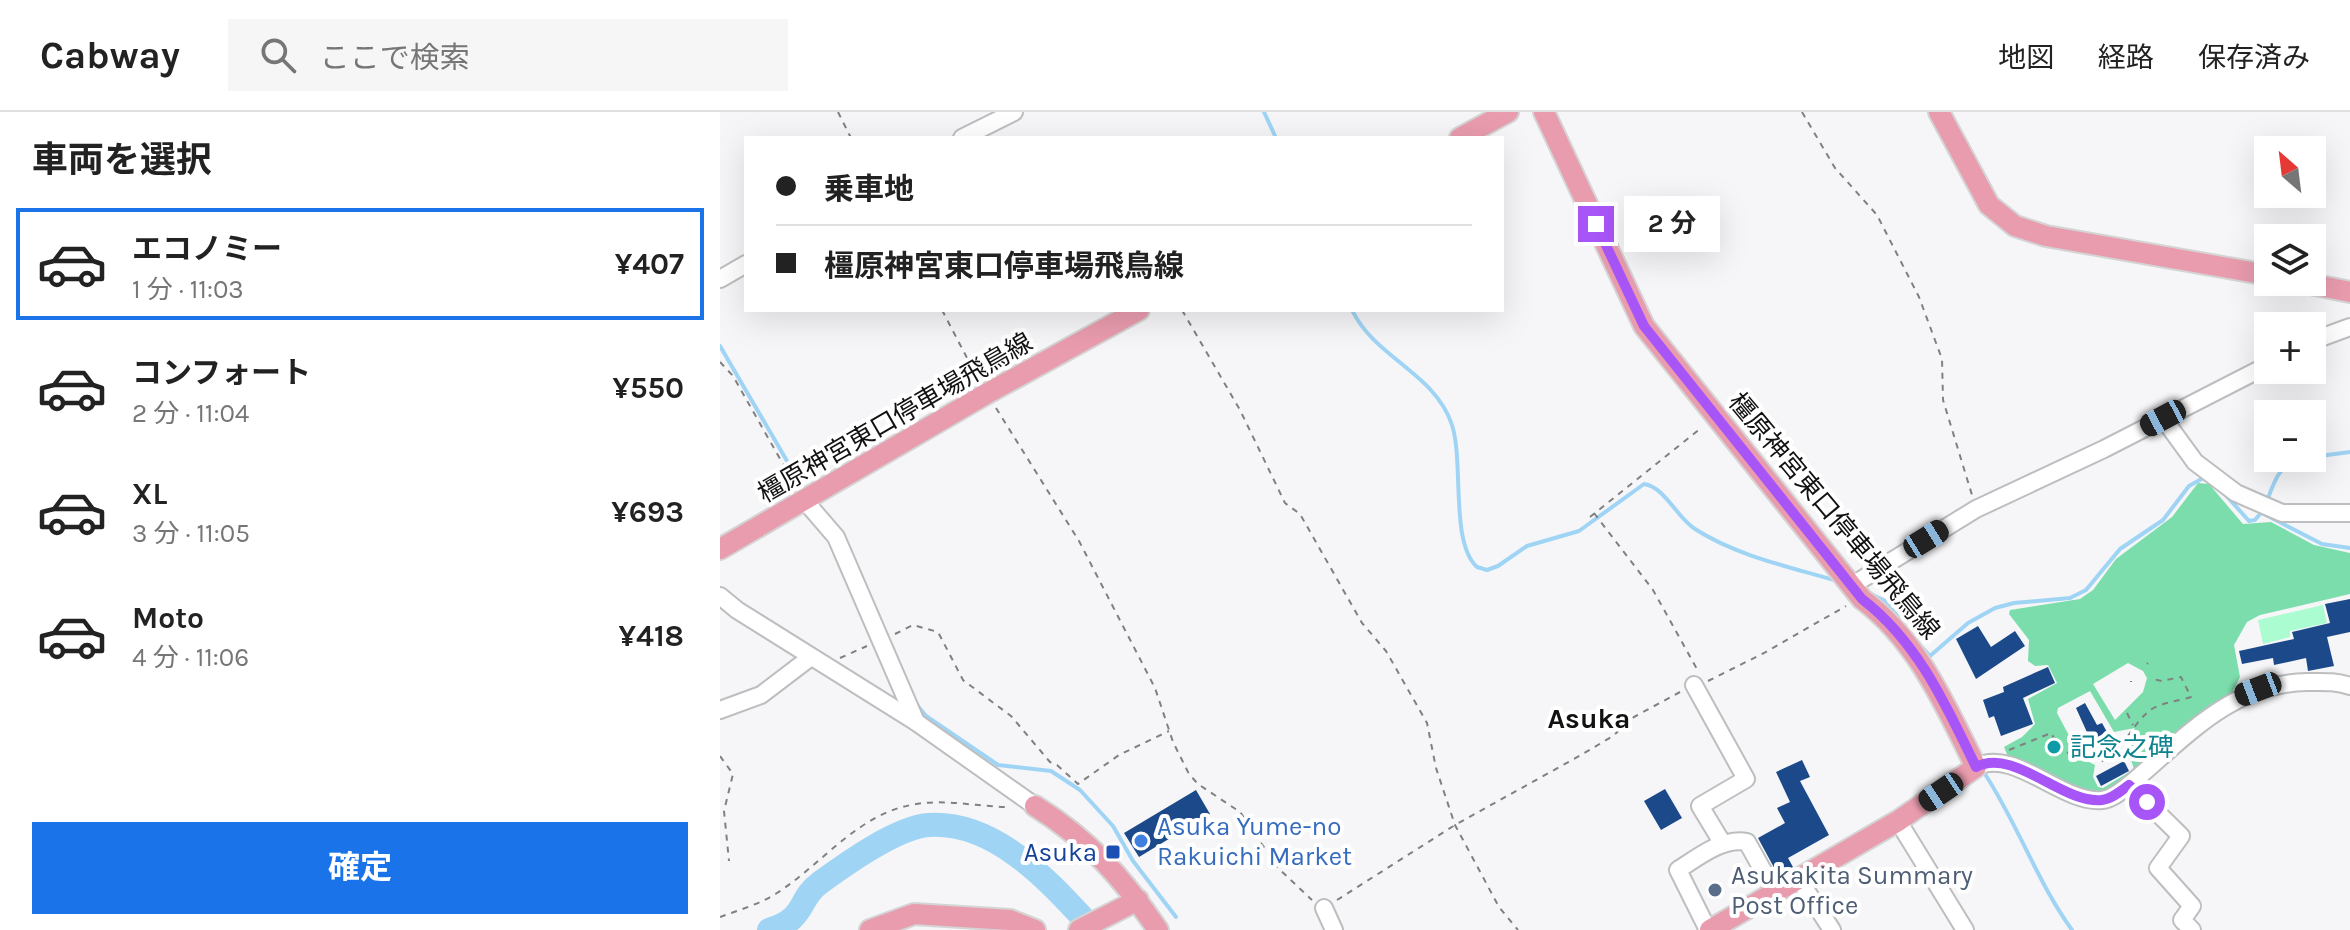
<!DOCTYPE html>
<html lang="ja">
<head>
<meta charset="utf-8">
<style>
	body { margin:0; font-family:Karla,"Noto Sans JP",sans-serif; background:#f6f6f6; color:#222; height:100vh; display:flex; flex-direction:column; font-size:30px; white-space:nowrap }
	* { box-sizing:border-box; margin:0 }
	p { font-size:26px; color:#767676 }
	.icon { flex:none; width:44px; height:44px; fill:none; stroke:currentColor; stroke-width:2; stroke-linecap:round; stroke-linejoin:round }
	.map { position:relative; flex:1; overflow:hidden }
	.sheet { display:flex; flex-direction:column; background:#fff; width:720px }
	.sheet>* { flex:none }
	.top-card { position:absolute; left:24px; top:24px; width:760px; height:176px; border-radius:0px; box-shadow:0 8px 32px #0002; display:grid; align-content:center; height:176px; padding:0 32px; background:#fff }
	.needle { width:52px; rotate:332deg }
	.tools { position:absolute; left:1534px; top:24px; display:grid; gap:16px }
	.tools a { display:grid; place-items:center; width:72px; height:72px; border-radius:0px; background:#fff; box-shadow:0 8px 32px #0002; font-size:40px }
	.end { position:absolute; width:36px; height:36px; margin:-18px; border:10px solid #a855f7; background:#fff; box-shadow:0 0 0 4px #fff }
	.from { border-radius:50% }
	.bubble { position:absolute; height:56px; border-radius:0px; background:#fff; box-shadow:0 8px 32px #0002; font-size:26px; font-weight:700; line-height:56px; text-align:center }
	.car { position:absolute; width:24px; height:48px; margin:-24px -12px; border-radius:10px; box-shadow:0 0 6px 2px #0007; background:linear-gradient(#222 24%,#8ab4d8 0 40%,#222 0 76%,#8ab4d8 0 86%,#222 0) }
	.top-card b { display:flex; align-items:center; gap:28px; height:76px; font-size:30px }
	.top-card b+b { border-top:2px solid #e0e0e0 }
	.top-card i { width:20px; height:20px; background:#222 }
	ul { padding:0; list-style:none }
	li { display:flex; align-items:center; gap:24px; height:112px; margin:0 16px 12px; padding:0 16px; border:4px solid transparent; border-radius:0px }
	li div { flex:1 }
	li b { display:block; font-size:30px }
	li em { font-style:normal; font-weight:700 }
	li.selected { border-color:#1a73e8 }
	li>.icon { width:72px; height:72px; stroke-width:1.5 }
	h2 { padding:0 32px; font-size:36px; line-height:96px }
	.primary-button { display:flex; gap:16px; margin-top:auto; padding:16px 32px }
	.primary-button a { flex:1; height:92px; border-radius:0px; background:#1a73e8; color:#fff; font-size:32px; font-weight:700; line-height:92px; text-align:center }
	header { display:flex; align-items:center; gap:48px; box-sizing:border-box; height:112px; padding:0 40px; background:#fff; border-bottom:2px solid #e0e0e0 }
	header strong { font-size:38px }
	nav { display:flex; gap:44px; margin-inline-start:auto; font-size:28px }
	.search { width:560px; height:72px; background:#f6f6f6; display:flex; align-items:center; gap:20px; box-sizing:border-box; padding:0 28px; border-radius:0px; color:#767676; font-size:30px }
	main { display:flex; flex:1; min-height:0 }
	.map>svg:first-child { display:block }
	.green { fill:#abfdd1 }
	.forest { fill:#7bddab; fill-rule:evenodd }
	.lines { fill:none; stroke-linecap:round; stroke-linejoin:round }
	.stream { stroke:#a0d4f5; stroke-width:4 }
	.river { stroke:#a0d4f5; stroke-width:24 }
	.building { fill:#1c498a }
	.minor-casing { stroke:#bdbebf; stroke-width:20 }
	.major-casing { stroke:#d4d4d4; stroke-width:24 }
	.path { stroke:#808081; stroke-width:2; stroke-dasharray:6 6; stroke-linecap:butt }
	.minor { stroke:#fff; stroke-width:16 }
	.major { stroke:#e99cae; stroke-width:20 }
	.route { stroke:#a855f7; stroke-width:10 }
	.culture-dot { fill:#0f9aa8; stroke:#fff; stroke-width:3 }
	.shop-dot { fill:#3f7fe0; stroke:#fff; stroke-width:3 }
	.transit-dot { fill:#1a4fb4; stroke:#fff; stroke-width:3 }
	.service-dot { fill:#5c6f8a; stroke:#fff; stroke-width:3 }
	.labels { text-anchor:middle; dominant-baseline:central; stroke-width:8; stroke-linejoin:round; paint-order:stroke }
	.street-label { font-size:26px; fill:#121212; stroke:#fff }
	.culture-label { font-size:26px; fill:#0d838f; stroke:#fff; text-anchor:start }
	.shop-label { font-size:26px; fill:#366cbe; stroke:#fff; text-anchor:start }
	.transit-label { font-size:26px; fill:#164399; stroke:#fff; text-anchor:end }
	.service-label { font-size:26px; fill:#4e5e75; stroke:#fff; text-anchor:start }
	.neighbourhood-label { font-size:28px; font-weight:bold; fill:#121212; stroke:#fff }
</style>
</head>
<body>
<header>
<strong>Cabway</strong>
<div class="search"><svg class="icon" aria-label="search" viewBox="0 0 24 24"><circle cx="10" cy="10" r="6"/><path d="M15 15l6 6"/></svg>ここで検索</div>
<nav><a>地図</a><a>経路</a><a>保存済み</a></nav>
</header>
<main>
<section class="sheet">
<h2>車両を選択</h2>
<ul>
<li class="selected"><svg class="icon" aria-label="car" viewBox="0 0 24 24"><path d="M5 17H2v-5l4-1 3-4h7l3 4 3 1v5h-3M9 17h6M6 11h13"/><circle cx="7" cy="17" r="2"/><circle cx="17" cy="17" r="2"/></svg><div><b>エコノミー</b><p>1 分 · 11:03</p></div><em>¥407</em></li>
<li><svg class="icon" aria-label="car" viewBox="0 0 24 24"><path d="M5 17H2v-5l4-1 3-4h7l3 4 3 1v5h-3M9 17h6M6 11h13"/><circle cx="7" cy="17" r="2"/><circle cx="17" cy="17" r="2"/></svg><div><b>コンフォート</b><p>2 分 · 11:04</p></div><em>¥550</em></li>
<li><svg class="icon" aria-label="car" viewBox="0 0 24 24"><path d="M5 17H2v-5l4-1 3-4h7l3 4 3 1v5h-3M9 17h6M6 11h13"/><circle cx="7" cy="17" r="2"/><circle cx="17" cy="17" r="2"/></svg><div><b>XL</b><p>3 分 · 11:05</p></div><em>¥693</em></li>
<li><svg class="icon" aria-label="car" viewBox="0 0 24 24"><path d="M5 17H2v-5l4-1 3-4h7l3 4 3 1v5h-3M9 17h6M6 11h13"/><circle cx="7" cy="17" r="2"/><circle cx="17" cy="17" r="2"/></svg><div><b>Moto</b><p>4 分 · 11:06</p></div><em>¥418</em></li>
</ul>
<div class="primary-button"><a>確定</a></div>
</section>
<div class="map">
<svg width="1630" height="818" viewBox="0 0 1630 818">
	<rect width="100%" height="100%" fill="#f6f6f8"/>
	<path class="green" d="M 1603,493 L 1607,511 L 1570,519 L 1570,525 L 1543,532 L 1538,508 Z"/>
	<path class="forest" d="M 1478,371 L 1489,372 L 1523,412 L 1551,410 L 1594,433 L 1630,441 L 1630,482 L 1540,503 L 1527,510 L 1514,533 L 1520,565 L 1512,581 L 1428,654 L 1401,669 L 1397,677 L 1369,683 L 1289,647 L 1284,635 L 1302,625 L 1315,612 L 1308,587 L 1337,571 L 1328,553 L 1315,554 L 1308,549 L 1309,528 L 1289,502 L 1290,498 L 1360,487 L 1373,478 L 1396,447 L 1452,405 ZM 1408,551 L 1423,559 L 1427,566 L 1423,580 L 1395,608 L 1373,572 ZM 1370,579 L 1394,620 L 1415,616 L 1407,635 L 1414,657 L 1383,676 L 1378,675 L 1373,665 L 1375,653 L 1361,646 L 1337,601 L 1338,596 Z"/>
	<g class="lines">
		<g class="stream">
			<path d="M 544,0 L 556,26"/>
			<path d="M 632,198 C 655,246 715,261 732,313 C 744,350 730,431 757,455 L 767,458 L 778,454 L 807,434 L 859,419 L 924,372 C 945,375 957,406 975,417 C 1017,444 1070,455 1117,469"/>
			<path d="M 0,234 L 81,373"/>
			<path d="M 1592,345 L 1630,340"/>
			<path d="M 1503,380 L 1529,409 L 1535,408 L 1544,397"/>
			<path d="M 1547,389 C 1556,364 1560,351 1588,346"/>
			<path d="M 1542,401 L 1602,432 L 1630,436"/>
			<path d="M 1149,481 L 1167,490 L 1185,515"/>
			<path d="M 1198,531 L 1210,544 L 1248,511 L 1275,496 L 1294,491 L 1350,486 L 1366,478 L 1400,437 L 1443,408 L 1469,374 L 1485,365"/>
			<path d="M 197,593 L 206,604 L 278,653 L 331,659 L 360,678 L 393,714 L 413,749 L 456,805"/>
			<path d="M 1263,659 C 1297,710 1316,768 1352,818"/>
		</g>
		<path class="river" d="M 49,818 C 88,806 76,788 101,770 C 127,751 176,716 208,713 C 277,708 332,773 374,818"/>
	</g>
	<g class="building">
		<path d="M 1630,487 L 1630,520 L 1607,525 L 1614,554 L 1588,559 L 1586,546 L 1554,553 L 1553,546 L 1522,552 L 1519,539 L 1574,527 L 1572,520 L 1610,511 L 1605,492 Z"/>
		<path d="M 1258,514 L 1271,535 L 1295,519 L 1305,534 L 1256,567 L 1236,527 Z"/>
		<path d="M 1328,555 L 1335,571 L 1303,586 L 1313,612 L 1281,624 L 1274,604 L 1269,606 L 1263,588 L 1284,580 L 1283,575 Z"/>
		<path d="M 1365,591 L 1377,613 L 1382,611 L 1392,629 L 1375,638 L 1356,596 Z"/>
		<path d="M 1082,648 L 1090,665 L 1080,669 L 1109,723 L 1068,746 L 1073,755 L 1058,763 L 1038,726 L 1065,711 L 1057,696 L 1070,690 L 1056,660 Z"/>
		<path d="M 1404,649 L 1409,659 L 1381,674 L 1376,664 Z"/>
		<path d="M 945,677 L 962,706 L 941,718 L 924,689 Z"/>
		<path d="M 476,678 L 490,702 L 419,745 L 404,721 Z"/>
	</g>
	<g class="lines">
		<defs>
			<g id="minor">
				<path d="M 242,26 L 294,0"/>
				<path d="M 0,167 L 26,152"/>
				<path d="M 1592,229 L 1630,215"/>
				<path d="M 1443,306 L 1475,350 L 1516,381 L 1562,401 L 1630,401"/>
				<path d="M 85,389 L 116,425 L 196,610"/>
				<path d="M 1131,474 L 1256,397 L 1384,337 L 1548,253"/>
				<path d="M 0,484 L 17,498 L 196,610 L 315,694"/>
				<path d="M 974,573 L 1026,667 L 980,694 L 1003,732"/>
				<path d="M 0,598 L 41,583 L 91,545"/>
				<path d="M 1256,655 C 1294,635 1342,692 1382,688 C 1392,687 1401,679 1409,673 C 1464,627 1511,571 1587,570 C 1602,570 1616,569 1630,574"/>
				<path d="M 1409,673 L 1461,724 L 1438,756 L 1472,794 L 1462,808 L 1472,818"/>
				<path d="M 1178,709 L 1245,818"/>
				<path d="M 1080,769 L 1112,818"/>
				<path d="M 604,796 L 614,818"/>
				<path d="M 988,818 L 958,758 C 978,745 1003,725 1027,730 L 1056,782"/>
			</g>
			<g id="major">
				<path d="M 824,0 L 924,214 L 1142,487 C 1198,529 1225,593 1256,655 L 1178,709 L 990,818"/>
				<path d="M 1219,0 L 1269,93 L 1295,114 L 1326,124 L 1548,163"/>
				<path d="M 740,26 L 788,0"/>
				<path d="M 1581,170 L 1630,180"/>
				<path d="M 0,437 L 266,282 L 419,198"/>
				<path d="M 315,694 C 368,727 403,766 438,818"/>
				<path d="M 150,818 L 194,802 L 290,808 L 315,818"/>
				<path d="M 359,818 L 418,788"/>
			</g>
		</defs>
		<use href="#minor" class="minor-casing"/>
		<use href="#major" class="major-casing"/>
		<g class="path">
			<path d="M 118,0 L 131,26"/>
			<path d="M 1082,0 L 1115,56 L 1157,103 L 1199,185 L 1222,247 L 1223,288 L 1252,383"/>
			<path d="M 222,198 L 258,267"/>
			<path d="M 462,198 L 520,298 L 565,391 L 580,402 L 642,511 L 666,539 L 707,611 L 716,656 L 735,713 L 779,795 L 798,818"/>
			<path d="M 0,250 L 13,264 L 76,375"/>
			<path d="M 276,296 L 359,429 L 435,576 L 453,630 L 469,662 L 478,672 L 520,700 L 558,756 L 592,788"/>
			<path d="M 874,401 L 933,478 L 978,559"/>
			<path d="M 870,405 L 981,316"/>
			<path d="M 175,522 L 193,513 L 218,520 L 243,568 L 291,604 L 330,650 L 337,653 L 358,672 L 399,643 L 449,619"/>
			<path d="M 120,546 L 147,534"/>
			<path d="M 1427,552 L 1428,551"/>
			<path d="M 988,569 L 1044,541 L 1126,494"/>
			<path d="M 1411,569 L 1411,570"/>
			<path d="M 1407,601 L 1413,613"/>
			<path d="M 1350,635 L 1353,633"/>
			<path d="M 1385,635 L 1389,644"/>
			<path d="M 1289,638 L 1331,621 L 1341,639 L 1382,649 C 1404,638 1410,615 1429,599 C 1439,591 1458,589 1471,585 L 1461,565 L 1442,569 L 1433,567"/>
			<path d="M 0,644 L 13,662 L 4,699 L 9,749"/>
			<path d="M 617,788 L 735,713 L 861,643 L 893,624 L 914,605 L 960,580"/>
			<path d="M 0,805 C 19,798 40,792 57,781 C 101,753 137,703 191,693 C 223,686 257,695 290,695"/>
		</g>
		<use href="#minor" class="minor"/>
		<use href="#major" class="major"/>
	</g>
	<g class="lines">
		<path class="route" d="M 876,112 L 924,214 L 1142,487 C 1198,530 1226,593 1256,655 C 1294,635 1342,692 1382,688 C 1392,687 1401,679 1409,673 L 1427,690"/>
	</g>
	<circle class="culture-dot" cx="1334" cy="635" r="8"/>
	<circle class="shop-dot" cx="421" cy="729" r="8"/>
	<rect class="transit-dot" x="385" y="732" width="16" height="16" rx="4"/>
	<circle class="service-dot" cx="995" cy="778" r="8"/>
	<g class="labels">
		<g class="street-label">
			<text transform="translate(175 306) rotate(-30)">橿原神宮東口停車場飛鳥線</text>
			<text transform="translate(1114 404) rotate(50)">橿原神宮東口停車場飛鳥線</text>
		</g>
		<g class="culture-label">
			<text x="1350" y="635">記念之碑</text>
		</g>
		<g class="shop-label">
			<text x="437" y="714">Asuka Yume-no<tspan x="437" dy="30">Rakuichi Market</tspan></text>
		</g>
		<g class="transit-label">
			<text x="377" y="740">Asuka</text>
		</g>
		<g class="service-label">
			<text x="1011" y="763">Asukakita Summary<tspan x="1011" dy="30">Post Office</tspan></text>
		</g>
		<g class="neighbourhood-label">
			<text x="869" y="606">Asuka</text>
		</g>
	</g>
</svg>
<div class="tools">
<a><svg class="needle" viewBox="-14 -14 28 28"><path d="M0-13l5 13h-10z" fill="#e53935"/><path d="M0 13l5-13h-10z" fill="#767676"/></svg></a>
<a><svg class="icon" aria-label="layers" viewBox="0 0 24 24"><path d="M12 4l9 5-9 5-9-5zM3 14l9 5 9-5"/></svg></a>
<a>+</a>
<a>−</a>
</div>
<i class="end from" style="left:1427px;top:690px"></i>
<i class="end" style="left:876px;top:112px"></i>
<div class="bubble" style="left:904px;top:84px;width:96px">2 分</div>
<i class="car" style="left:1443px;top:306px;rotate:242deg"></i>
<i class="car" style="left:1206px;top:427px;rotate:58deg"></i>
<i class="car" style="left:1538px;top:577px;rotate:249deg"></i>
<i class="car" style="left:1221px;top:680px;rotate:236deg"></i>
<div class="top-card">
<b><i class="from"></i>乗車地</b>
<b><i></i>橿原神宮東口停車場飛鳥線</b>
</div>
</div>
</main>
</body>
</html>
